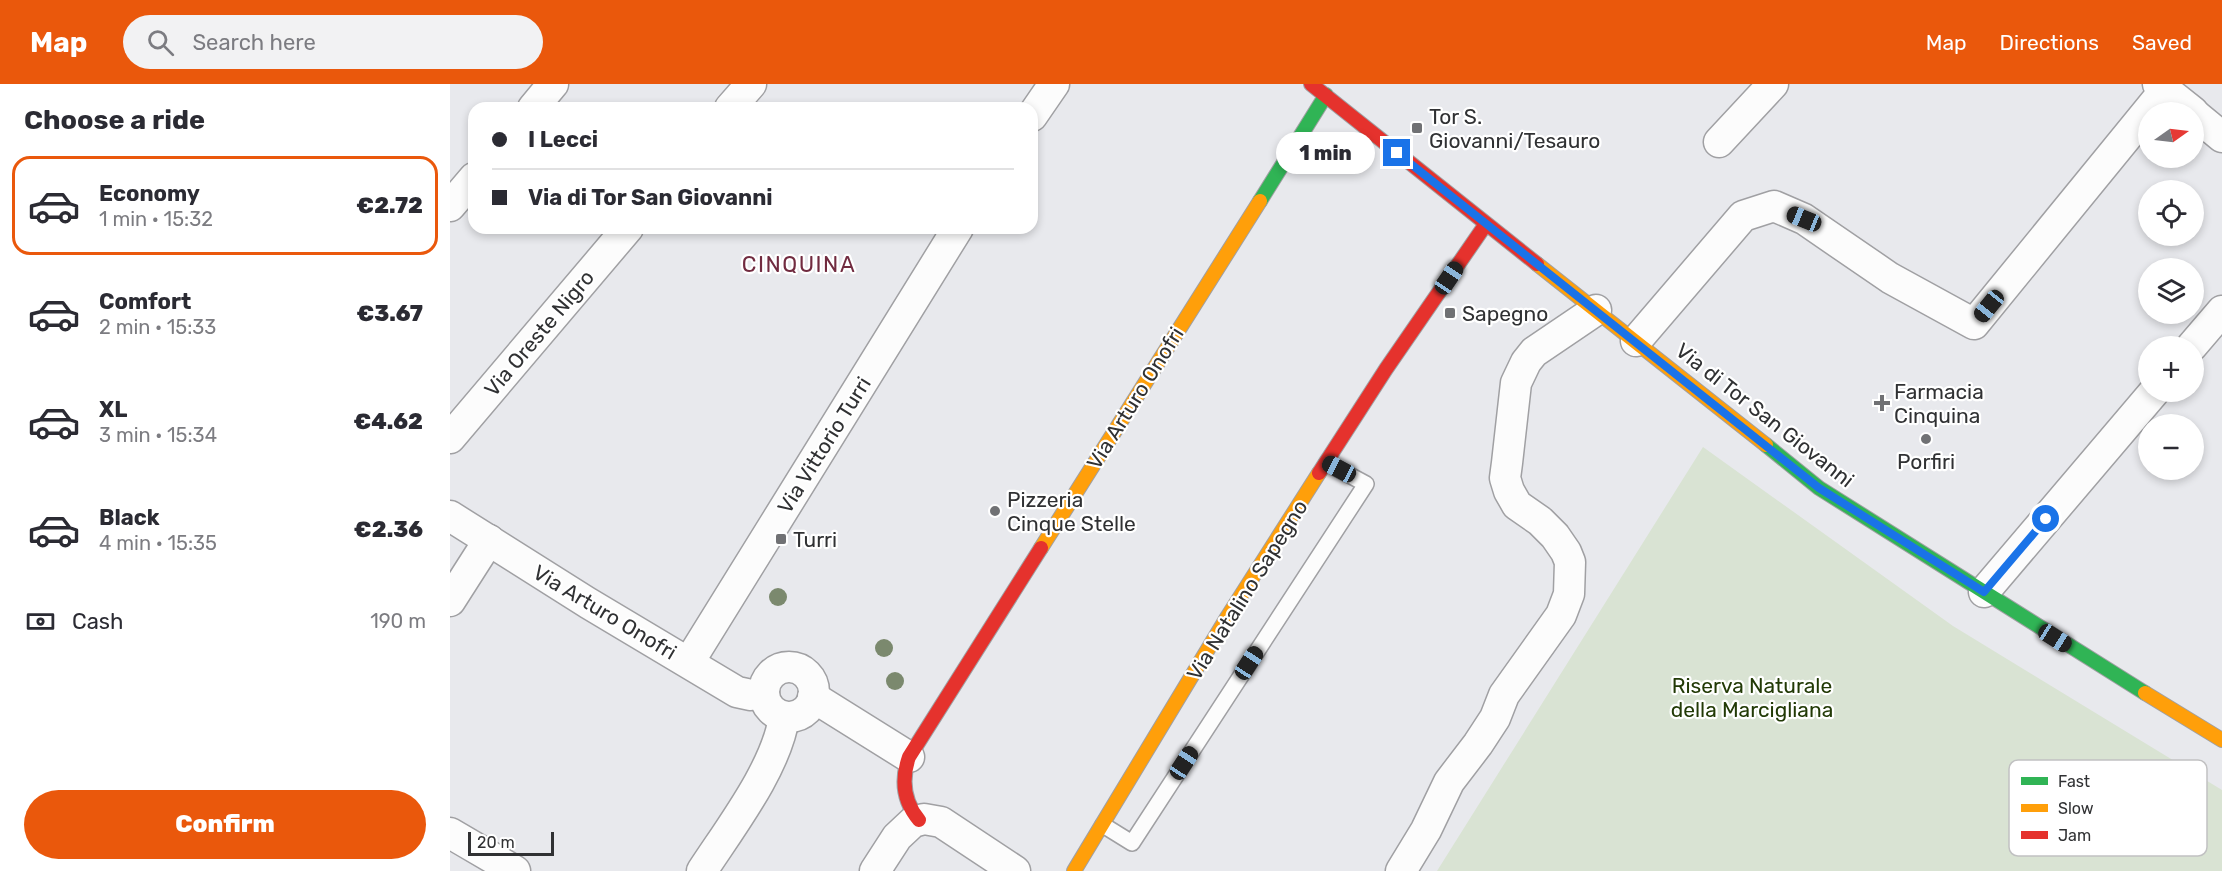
<!DOCTYPE html>
<html lang="en">
<head>
<meta charset="utf-8">
<style>
	body { margin:0; font-family:Rubik,sans-serif; background:#f2f2f3; color:#2b2b33; height:100vh; display:flex; flex-direction:column; font-size:22px; white-space:nowrap }
	* { box-sizing:border-box; margin:0 }
	p { font-size:20px; color:#7c7c81 }
	.icon { flex:none; width:33px; height:33px; fill:none; stroke:currentColor; stroke-width:2; stroke-linecap:round; stroke-linejoin:round }
	.map { position:relative; flex:1; overflow:hidden }
	.panel { display:flex; flex-direction:column; background:#fff; width:450px }
	.panel>* { flex:none }
	.banner { position:absolute; left:18px; top:18px; width:570px; height:132px; border-radius:18px; box-shadow:0 3px 9px #0003; display:grid; align-content:center; height:132px; padding:0 24px; background:#fff }
	.needle { width:39px; rotate:76deg }
	.fabs { position:absolute; left:1688px; top:18px; display:grid; gap:12px }
	.fabs a { display:grid; place-items:center; width:66px; height:66px; border-radius:50%; background:#fff; box-shadow:0 3px 9px #0003; font-size:30px }
	.scale { position:absolute; left:18px; bottom:15px; width:86px; box-sizing:border-box; padding-left:6px; border:3px solid #303133; border-top:0; font-size:16px; line-height:21px; white-space:nowrap; color:#303133; -webkit-text-stroke:4px #fff; paint-order:stroke }
	.end { position:absolute; width:27px; height:27px; margin:-14px; border:8px solid #1a73e8; background:#fff; box-shadow:0 0 0 3px #fff }
	.from { border-radius:50% }
	.bubble { position:absolute; height:42px; border-radius:21px; background:#fff; box-shadow:0 3px 9px #0003; font-size:20px; font-weight:800; line-height:42px; text-align:center }
	.car { position:absolute; width:18px; height:36px; margin:-18px -9px; border-radius:8px; box-shadow:0 0 4px 2px #0007; background:linear-gradient(#222 24%,#8ab4d8 0 40%,#222 0 76%,#8ab4d8 0 86%,#222 0) }
	.banner b { display:flex; align-items:center; gap:21px; height:57px; font-size:22px }
	.banner b+b { border-top:2px solid #e1e1e2 }
	.banner i { width:15px; height:15px; background:#2b2b33 }
	ul { padding:0; list-style:none }
	li { display:flex; align-items:center; gap:18px; height:99px; margin:0 12px 9px; padding:0 12px; border:3px solid transparent; border-radius:18px }
	li div { flex:1 }
	li b { display:block; font-size:22px }
	li em { font-style:normal; font-weight:800 }
	li.current { border-color:#ea580c }
	li>.icon { width:54px; height:54px; stroke-width:1.5 }
	h2 { padding:0 24px; font-size:27px; line-height:72px }
	.pay { display:flex; align-items:center; gap:15px; height:66px; padding:0 24px; font-size:22px }
	.pay p { margin-inline-start:auto }
	.button { display:flex; gap:12px; margin-top:auto; padding:12px 24px }
	.button a { flex:1; height:69px; border-radius:36px; background:#ea580c; color:#fff; font-size:24px; font-weight:800; line-height:69px; text-align:center }
	header { display:flex; align-items:center; gap:36px; box-sizing:border-box; height:84px; padding:0 30px; background:#ea580c; color:#fff }
	header strong { font-size:28px }
	nav { display:flex; gap:33px; margin-inline-start:auto; font-size:21px }
	.search { width:420px; height:54px; background:#f2f2f3; display:flex; align-items:center; gap:15px; box-sizing:border-box; padding:0 21px; border-radius:33px; color:#7c7c81; font-size:22px }
	main { display:flex; flex:1; min-height:0 }
	.map>svg:first-child { display:block }
	.green { fill:#d9e3d3 }
	.lines { fill:none; stroke-linecap:round; stroke-linejoin:round }
	.lane-casing { stroke:#a0a0a3; stroke-width:18 }
	.street-casing { stroke:#a0a0a3; stroke-width:33 }
	.fast-casing { stroke:#a0a0a3; stroke-width:16 }
	.slow-casing { stroke:#a0a0a3; stroke-width:16 }
	.jam-casing { stroke:#a0a0a3; stroke-width:16 }
	.lane { stroke:#fcfcfc; stroke-width:15 }
	.street { stroke:#fcfcfc; stroke-width:30 }
	.fast { stroke:#30b455; stroke-width:14 }
	.slow { stroke:#ff9f0a; stroke-width:14 }
	.jam { stroke:#e5322d; stroke-width:14 }
	.tree { fill:#7b896e }
	.route { stroke:#1a73e8; stroke-width:8 }
	.poi-dot { fill:#707174; stroke:#fff; stroke-width:2 }
	.labels { text-anchor:middle; dominant-baseline:central; stroke-width:4.5; stroke-linejoin:round; paint-order:stroke }
	.poi-label { font-size:21px; fill:#303133; stroke:#fff; text-anchor:start }
	.street-label { font-size:21px; fill:#303133; stroke:#fff }
	.park-label { font-size:21px; fill:#223a06; stroke:#fff }
	.neighbourhood-label { font-size:22px; letter-spacing:1.5px; fill:#712b40; stroke:#fff }
	.key { fill:#fff; stroke:#c1c1c2; stroke-width:1.5 }
	.key-label { font-size:16px; fill:#303133 }
</style>
</head>
<body>
<header>
<strong>Map</strong>
<div class="search"><svg class="icon" aria-label="search" viewBox="0 0 24 24"><circle cx="10" cy="10" r="6"/><path d="M15 15l6 6"/></svg>Search here</div>
<nav><a>Map</a><a>Directions</a><a>Saved</a></nav>
</header>
<main>
<section class="panel">
<h2>Choose a ride</h2>
<ul>
<li class="current"><svg class="icon" aria-label="car" viewBox="0 0 24 24"><path d="M5 17H2v-5l4-1 3-4h7l3 4 3 1v5h-3M9 17h6M6 11h13"/><circle cx="7" cy="17" r="2"/><circle cx="17" cy="17" r="2"/></svg><div><b>Economy</b><p>1 min · 15:32</p></div><em>€2.72</em></li>
<li><svg class="icon" aria-label="car" viewBox="0 0 24 24"><path d="M5 17H2v-5l4-1 3-4h7l3 4 3 1v5h-3M9 17h6M6 11h13"/><circle cx="7" cy="17" r="2"/><circle cx="17" cy="17" r="2"/></svg><div><b>Comfort</b><p>2 min · 15:33</p></div><em>€3.67</em></li>
<li><svg class="icon" aria-label="car" viewBox="0 0 24 24"><path d="M5 17H2v-5l4-1 3-4h7l3 4 3 1v5h-3M9 17h6M6 11h13"/><circle cx="7" cy="17" r="2"/><circle cx="17" cy="17" r="2"/></svg><div><b>XL</b><p>3 min · 15:34</p></div><em>€4.62</em></li>
<li><svg class="icon" aria-label="car" viewBox="0 0 24 24"><path d="M5 17H2v-5l4-1 3-4h7l3 4 3 1v5h-3M9 17h6M6 11h13"/><circle cx="7" cy="17" r="2"/><circle cx="17" cy="17" r="2"/></svg><div><b>Black</b><p>4 min · 15:35</p></div><em>€2.36</em></li>
</ul>
<div class="pay"><svg class="icon" aria-label="cash" viewBox="0 0 24 24"><path d="M3 7h18v10H3z"/><circle cx="12" cy="12" r="2"/></svg>Cash<p>190 m</p></div>
<div class="button"><a>Confirm</a></div>
</section>
<div class="map">
<svg width="1772" height="787" viewBox="0 0 1772 787">
	<rect width="100%" height="100%" fill="#e8e9ed"/>
	<path class="green" d="M 1253,363 L 1503,542 L 1772,706 L 1772,787 L 987,787 Z"/>
	<g class="lines">
		<defs>
			<path id="lane" d="M 653,741 L 682,759 L 916,400 L 877,379"/>
			<g id="street">
				<path d="M 1708,0 L 1743,28"/>
				<path d="M 83,24 L 103,0"/>
				<path d="M 280,24 L 301,0"/>
				<path d="M 1743,29 L 1772,53"/>
				<path d="M 582,32 L 604,0"/>
				<path d="M 1269,58 L 1323,0"/>
				<path d="M 0,122 L 24,94"/>
				<path d="M 1186,257 L 1293,132 L 1324,122 L 1354,135 L 1440,194 L 1524,240 L 1715,6"/>
				<path d="M 1742,262 L 1772,227"/>
				<path d="M 0,354 L 178,144"/>
				<path d="M 0,432 L 138,519 L 287,608 L 301,611 L 314,608"/>
				<path d="M 1534,508 L 1704,308"/>
				<path d="M 0,517 L 39,456"/>
				<path d="M 239,578 L 508,144"/>
				<circle cx="339" cy="608" r="25"/>
				<path d="M 363,613 L 459,673"/>
				<path d="M 0,749 L 65,787"/>
				<path d="M 252,787 C 280,744 327,683 334,633"/>
				<path d="M 425,787 L 447,753 L 463,738 L 474,735 L 491,738 L 565,787"/>
				<path d="M 951,787 L 976,746 L 999,698 L 1028,660 L 1045,634 L 1054,611 L 1111,531 L 1119,510 L 1120,478 L 1116,468 L 1105,452 L 1090,437 L 1067,421 L 1059,407 L 1055,394 L 1057,379 L 1066,299 L 1076,278 L 1084,268 L 1146,226"/>
			</g>
			<g id="fast">
				<path d="M 810,117 L 876,11"/>
				<path d="M 1316,361 L 1369,404 L 1695,609"/>
			</g>
			<g id="slow">
				<path d="M 1087,180 L 1316,361"/>
				<path d="M 591,464 L 810,117"/>
				<path d="M 1695,609 L 1772,656"/>
				<path d="M 624,787 L 778,532 L 869,389"/>
			</g>
			<g id="jam">
				<path d="M 861,0 L 1087,180"/>
				<path d="M 869,389 L 936,285 L 1036,140"/>
				<path d="M 469,736 C 453,717 451,696 459,673 L 591,464"/>
			</g>
		</defs>
		<use href="#lane" class="lane-casing"/>
		<use href="#street" class="street-casing"/>
		<use href="#fast" class="fast-casing"/>
		<use href="#slow" class="slow-casing"/>
		<use href="#jam" class="jam-casing"/>
		<use href="#lane" class="lane"/>
		<use href="#street" class="street"/>
		<use href="#fast" class="fast"/>
		<use href="#slow" class="slow"/>
		<use href="#jam" class="jam"/>
	</g>
	<g class="tree">
		<circle cx="328" cy="513" r="9"/>
		<circle cx="434" cy="564" r="9"/>
		<circle cx="445" cy="597" r="9"/>
	</g>
	<g class="lines">
		<path class="route" d="M 947,69 L 1369,404 L 1534,508 L 1596,435"/>
	</g>
	<g class="poi-dot">
		<rect x="961" y="38" width="12" height="12" rx="3"/>
		<rect x="994" y="223" width="12" height="12" rx="3"/>
		<path d="M1429 310h6v6h6v6h-6v6h-6v-6h-6v-6h6z"/>
		<circle cx="1476" cy="355" r="6"/>
		<circle cx="545" cy="427" r="6"/>
		<rect x="325" y="449" width="12" height="12" rx="3"/>
	</g>
	<g class="labels">
		<g class="poi-label">
			<text x="979" y="32">Tor S.<tspan x="979" dy="24">Giovanni/Tesauro</tspan></text>
			<text x="1012" y="229">Sapegno</text>
			<text x="1444" y="307">Farmacia<tspan x="1444" dy="24">Cinquina</tspan></text>
			<text x="1476" y="377" text-anchor="middle">Porfiri</text>
			<text x="557" y="415">Pizzeria<tspan x="557" dy="24">Cinque Stelle</tspan></text>
			<text x="343" y="455">Turri</text>
		</g>
		<g class="street-label">
			<text transform="translate(89 249) rotate(-50)">Via Oreste Nigro</text>
			<text transform="translate(685 314) rotate(-58)">Via Arturo Onofri</text>
			<text transform="translate(1315 331) rotate(38)">Via di Tor San Giovanni</text>
			<text transform="translate(374 361) rotate(-58)">Via Vittorio Turri</text>
			<text transform="translate(797 506) rotate(-58)">Via Natalino Sapegno</text>
			<text transform="translate(155 528) rotate(31)">Via Arturo Onofri</text>
		</g>
		<g class="park-label">
			<text x="1302" y="601">Riserva Naturale<tspan x="1302" dy="24">della Marcigliana</tspan></text>
		</g>
		<g class="neighbourhood-label">
			<text x="349" y="180">CINQUINA</text>
		</g>
	</g>
	<rect x="1559" y="676" width="198" height="96" rx="9" class="key"/>
	<rect x="1571" y="693" width="27" height="8" fill="#30b455"/>
	<rect x="1571" y="720" width="27" height="8" fill="#ff9f0a"/>
	<rect x="1571" y="747" width="27" height="8" fill="#e5322d"/>
	<g class="key-label">
		<text x="1608" y="703">Fast</text>
		<text x="1608" y="730">Slow</text>
		<text x="1608" y="757">Jam</text>
	</g>
</svg>
<div class="fabs">
<a><svg class="needle" viewBox="-14 -14 28 28"><path d="M0-13l5 13h-10z" fill="#e53935"/><path d="M0 13l5-13h-10z" fill="#7c7c81"/></svg></a>
<a><svg class="icon" aria-label="locate" viewBox="0 0 24 24"><circle cx="12" cy="12" r="6"/><path d="M12 2v4M12 18v4M2 12h4M18 12h4"/></svg></a>
<a><svg class="icon" aria-label="layers" viewBox="0 0 24 24"><path d="M12 4l9 5-9 5-9-5zM3 14l9 5 9-5"/></svg></a>
<a>+</a>
<a>−</a>
</div>
<div class="scale">20 m</div>
<i class="end from" style="left:1596px;top:435px"></i>
<i class="end" style="left:947px;top:69px"></i>
<div class="bubble" style="left:826px;top:48px;width:99px">1 min</div>
<i class="car" style="left:1354px;top:135px;rotate:292deg"></i>
<i class="car" style="left:999px;top:194px;rotate:34deg"></i>
<i class="car" style="left:1539px;top:222px;rotate:219deg"></i>
<i class="car" style="left:889px;top:385px;rotate:298deg"></i>
<i class="car" style="left:1605px;top:554px;rotate:122deg"></i>
<i class="car" style="left:799px;top:579px;rotate:33deg"></i>
<i class="car" style="left:734px;top:679px;rotate:33deg"></i>
<div class="banner">
<b><i class="from"></i>I Lecci</b>
<b><i></i>Via di Tor San Giovanni</b>
</div>
</div>
</main>
</body>
</html>
